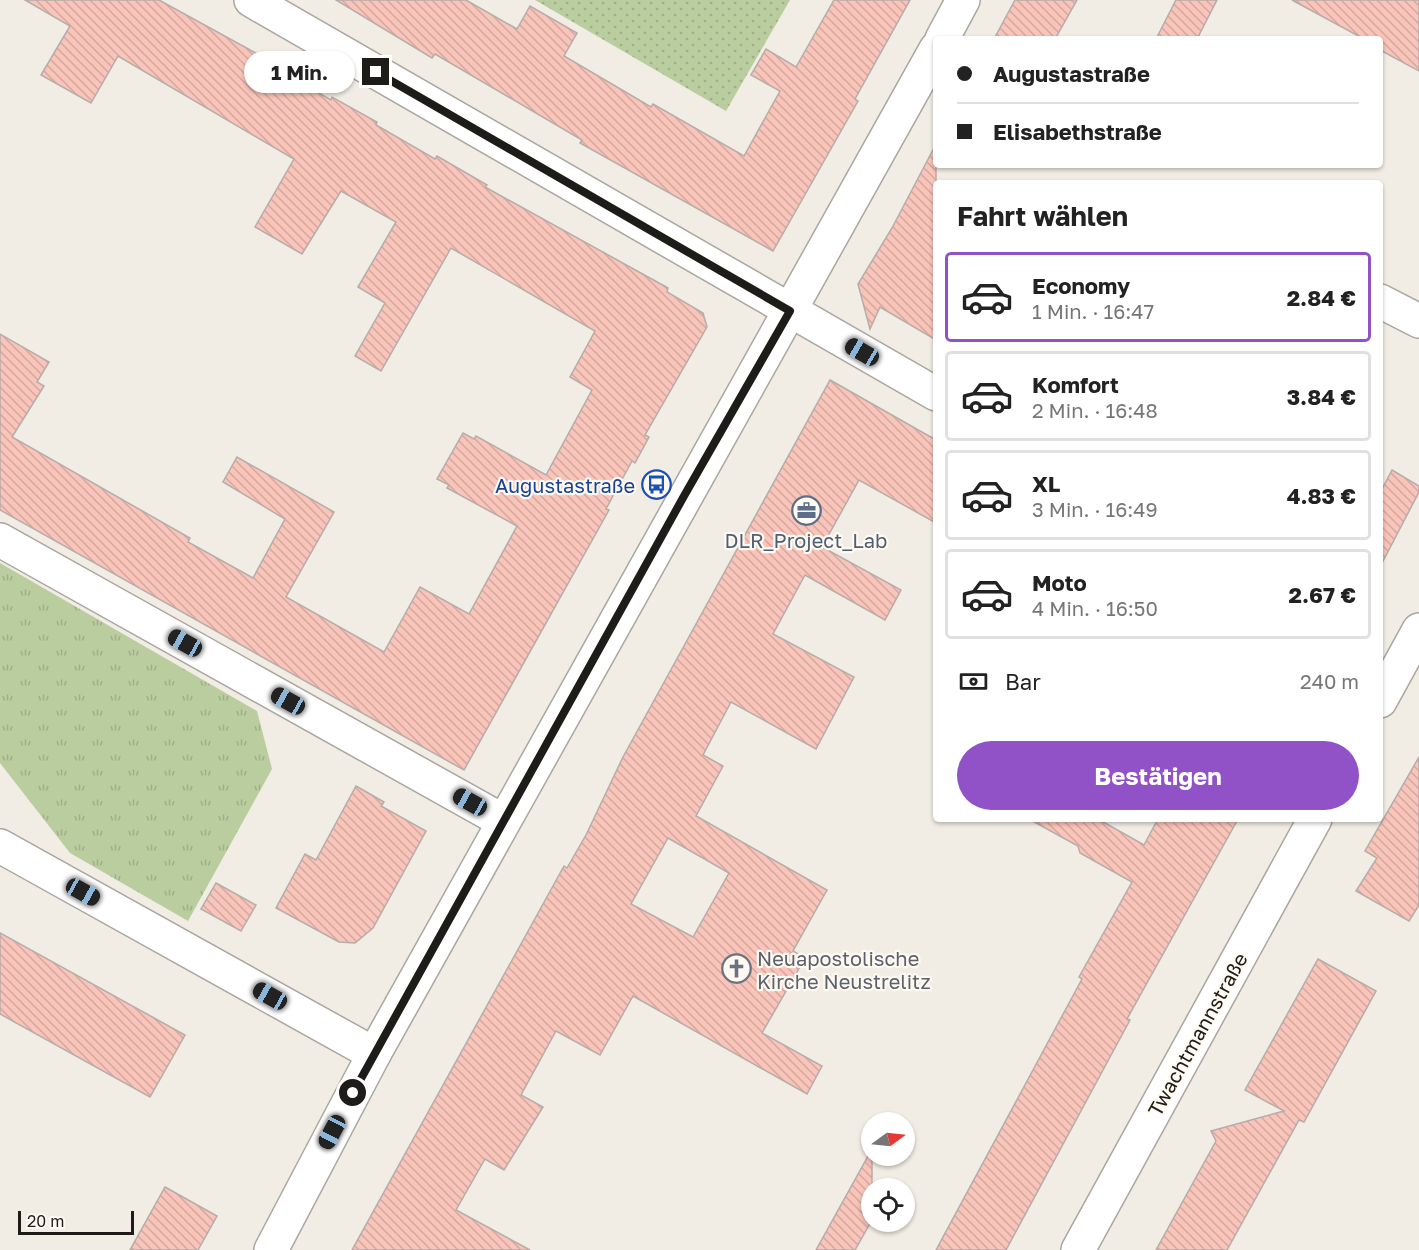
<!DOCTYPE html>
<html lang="de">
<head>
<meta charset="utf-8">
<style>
	body { margin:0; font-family:"Golos Text",sans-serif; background:#f6f6f6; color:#222; height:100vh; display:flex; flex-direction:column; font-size:22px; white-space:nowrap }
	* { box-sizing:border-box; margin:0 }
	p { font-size:20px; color:#767676 }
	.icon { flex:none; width:33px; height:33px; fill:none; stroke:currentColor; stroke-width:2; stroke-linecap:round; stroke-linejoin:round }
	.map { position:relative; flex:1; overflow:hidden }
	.side { position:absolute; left:933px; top:180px; width:450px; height:642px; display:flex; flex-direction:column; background:#fff; border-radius:6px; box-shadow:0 2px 4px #0004 }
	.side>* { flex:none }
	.guide { position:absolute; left:933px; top:36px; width:450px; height:132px; border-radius:6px; box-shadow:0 2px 4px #0004; display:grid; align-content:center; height:132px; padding:0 24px; background:#fff }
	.needle { width:39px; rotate:75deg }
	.tools { position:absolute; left:861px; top:1112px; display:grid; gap:12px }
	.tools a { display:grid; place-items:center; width:54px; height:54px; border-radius:50%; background:#fff; box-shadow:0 2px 4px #0004; font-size:30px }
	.scale { position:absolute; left:18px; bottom:15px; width:116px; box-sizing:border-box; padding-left:6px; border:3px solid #1e1c19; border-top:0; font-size:16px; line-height:21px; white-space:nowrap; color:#1e1c19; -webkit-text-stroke:4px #fef9f1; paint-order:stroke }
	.end { position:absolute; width:27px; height:27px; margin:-14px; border:8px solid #1e1c19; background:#fff; box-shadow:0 0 0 3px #fff }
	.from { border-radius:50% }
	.bubble { position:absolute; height:42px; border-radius:21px; background:#fff; box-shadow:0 2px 4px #0004; font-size:20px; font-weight:700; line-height:42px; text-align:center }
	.car { position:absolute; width:18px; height:36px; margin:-18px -9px; border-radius:8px; box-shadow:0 0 4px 2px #0007; background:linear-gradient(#222 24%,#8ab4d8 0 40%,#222 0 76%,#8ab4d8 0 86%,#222 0) }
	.guide b { display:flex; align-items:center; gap:21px; height:57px; font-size:22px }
	.guide b+b { border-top:2px solid #e0e0e0 }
	.guide i { width:15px; height:15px; background:#222 }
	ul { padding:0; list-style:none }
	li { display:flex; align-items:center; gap:18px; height:90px; margin:0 12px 9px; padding:0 12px; border:3px solid #e0e0e0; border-radius:6px }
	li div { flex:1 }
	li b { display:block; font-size:22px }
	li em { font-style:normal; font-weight:700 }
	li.selected { border-color:#9252c7 }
	li>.icon { width:54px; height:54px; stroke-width:1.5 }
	h2 { padding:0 24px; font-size:27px; line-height:72px }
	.pay { display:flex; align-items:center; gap:15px; height:66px; padding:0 24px; font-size:22px }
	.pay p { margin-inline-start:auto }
	.cta { display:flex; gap:12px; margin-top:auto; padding:12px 24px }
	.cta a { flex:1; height:69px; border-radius:36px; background:#9252c7; color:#fff; font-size:24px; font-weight:700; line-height:69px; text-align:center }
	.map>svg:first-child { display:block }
	.grass { fill:url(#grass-tufts) }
	.park { fill:url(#park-dots) }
	.building { fill:url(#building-back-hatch); stroke:#b6aca9; stroke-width:1.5; fill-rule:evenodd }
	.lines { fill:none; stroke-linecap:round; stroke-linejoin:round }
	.minor-casing { stroke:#aba69f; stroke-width:36 }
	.minor { stroke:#fff; stroke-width:33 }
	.route { stroke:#1e1c19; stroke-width:8 }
	.labels { text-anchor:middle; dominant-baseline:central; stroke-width:4.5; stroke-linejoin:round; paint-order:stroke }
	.transit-label { font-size:20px; fill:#164399; stroke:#fef9f1; text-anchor:end }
	.service-label { font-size:20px; fill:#4e5e75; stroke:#fef9f1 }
	.worship-label { font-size:20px; fill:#5b616d; stroke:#fef9f1; text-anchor:start }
	.street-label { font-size:20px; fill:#1e1c19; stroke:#fef9f1 }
</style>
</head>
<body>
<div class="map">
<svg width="1419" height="1250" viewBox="0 0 1419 1250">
	<defs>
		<pattern id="grass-tufts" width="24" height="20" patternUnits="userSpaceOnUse" patternTransform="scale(1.5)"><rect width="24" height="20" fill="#bacd9f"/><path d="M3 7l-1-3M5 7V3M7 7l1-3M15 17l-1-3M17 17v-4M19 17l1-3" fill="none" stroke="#9faf88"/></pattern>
		<pattern id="park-dots" width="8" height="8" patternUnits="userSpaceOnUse" patternTransform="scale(1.5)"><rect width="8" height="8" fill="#bacd9f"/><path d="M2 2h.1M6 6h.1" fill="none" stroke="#9faf88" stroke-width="1.8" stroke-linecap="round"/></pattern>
		<pattern id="building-back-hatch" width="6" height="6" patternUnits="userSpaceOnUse" patternTransform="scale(1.5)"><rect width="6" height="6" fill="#f9c4b9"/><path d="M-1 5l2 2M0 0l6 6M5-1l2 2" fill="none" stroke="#d5a89e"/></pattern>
	</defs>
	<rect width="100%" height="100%" fill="#f1ece4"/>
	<path class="grass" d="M 0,563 L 257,711 L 272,769 L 188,921 L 70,853 L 0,763 Z"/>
	<path class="park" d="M 535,0 L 790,0 L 726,111 Z"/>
	<g class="building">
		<path d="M 25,0 L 159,0 L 272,62 L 270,65 L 331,100 L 332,97 L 377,122 L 376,125 L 435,159 L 437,156 L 487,185 L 485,187 L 668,288 L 667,292 L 703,313 L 707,327 L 645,435 L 649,437 L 635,463 L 632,461 L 606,509 L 609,510 L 464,770 L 0,510 L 0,334 L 49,362 L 37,382 L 44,386 L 12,437 L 190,538 L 188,542 L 253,578 L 285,519 L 223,482 L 237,457 L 334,512 L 286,597 L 384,652 L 420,587 L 469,614 L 517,526 L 447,488 L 449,485 L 437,479 L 463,433 L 474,439 L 476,436 L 546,475 L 592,390 L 570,377 L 595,331 L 451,248 L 381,371 L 355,356 L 385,303 L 358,287 L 396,222 L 341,191 L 302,254 L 255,227 L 294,159 L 118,56 L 91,103 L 41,75 L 70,26 Z"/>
		<path d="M 336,0 L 466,0 L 517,29 L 530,6 L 577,33 L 564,56 L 651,107 L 653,104 L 744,156 L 780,91 L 751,75 L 766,49 L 796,67 L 834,0 L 910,0 L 855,99 L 858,101 L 773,251 L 580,143 L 582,140 L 435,54 L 432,58 Z"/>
		<path d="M 1015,0 L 1077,0 L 1055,39 L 994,39 Z"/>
		<path d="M 1176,0 L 1217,0 L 1197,39 L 1156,39 Z"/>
		<path d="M 1292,0 L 1419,0 L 1419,71 L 1380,50 L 1380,39 L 1364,39 Z"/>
		<path d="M 936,144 L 936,340 L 880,307 L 870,329 L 858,284 L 892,228 Z"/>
		<path d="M 830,380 L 936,440 L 936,523 L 859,480 L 822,547 L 901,590 L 885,620 L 805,575 L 773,634 L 854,677 L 816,749 L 731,702 L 703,755 L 723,766 L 696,816 L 827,890 L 793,951 L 805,958 L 762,1033 L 822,1066 L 807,1094 L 633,996 L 600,1055 L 556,1031 L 521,1095 L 543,1107 L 504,1170 L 485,1159 L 456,1210 L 530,1250 L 352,1250 L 564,866 L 567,868 L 586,835 L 623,757 ZM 668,838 L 729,873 L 693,937 L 631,904 Z"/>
		<path d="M 1392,470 L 1419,486 L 1419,492 L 1380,567 L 1380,493 Z"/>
		<path d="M 1419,757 L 1419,905 L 1409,921 L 1356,891 L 1377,858 L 1365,851 Z"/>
		<path d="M 356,786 L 384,802 L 381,806 L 426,831 L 373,928 L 355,943 L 339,942 L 276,908 L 305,854 L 316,860 Z"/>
		<path d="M 1029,819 L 1098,819 L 1144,845 L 1158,819 L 1238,819 L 1127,1019 L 1130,1020 L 1006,1250 L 936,1250 L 1082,979 L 1079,977 L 1132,882 L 1080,853 L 1078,846 Z"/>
		<path d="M 216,883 L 256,905 L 241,931 L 201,909 Z"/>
		<path d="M 0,933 L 185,1035 L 150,1097 L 0,1014 Z"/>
		<path d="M 1318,959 L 1376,991 L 1304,1122 L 1299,1120 L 1227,1250 L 1156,1250 L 1216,1141 L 1211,1131 L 1284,1111 L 1245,1090 Z"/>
		<path d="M 872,1149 L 872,1220 L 855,1250 L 816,1250 Z"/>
		<path d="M 165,1187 L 217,1216 L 198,1250 L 130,1250 Z"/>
	</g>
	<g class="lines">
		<defs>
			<g id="minor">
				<path d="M 251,0 L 936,394"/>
				<path d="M 942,39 L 963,0"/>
				<path d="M 1380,301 L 1419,321"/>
				<path d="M 0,540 L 503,821"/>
				<path d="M 1380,701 L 1419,630"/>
				<path d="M 0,846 L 374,1054"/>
				<path d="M 271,1250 L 374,1054 L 936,49"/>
				<path d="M 1078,1250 L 1315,819"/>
			</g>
		</defs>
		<use href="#minor" class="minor-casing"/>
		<use href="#minor" class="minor"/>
	</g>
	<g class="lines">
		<path class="route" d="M 353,1093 L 684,496 L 790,311 L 376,72"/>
	</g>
	<defs>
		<symbol id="bus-ring" viewBox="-11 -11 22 22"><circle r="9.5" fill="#fef9f1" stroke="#1a4fb4" stroke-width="1.5"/><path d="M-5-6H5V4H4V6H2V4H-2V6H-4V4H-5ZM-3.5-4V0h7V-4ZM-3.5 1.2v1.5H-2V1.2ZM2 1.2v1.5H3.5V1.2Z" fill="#1a4fb4"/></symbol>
		<symbol id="office-ring" viewBox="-11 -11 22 22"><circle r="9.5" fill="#fef9f1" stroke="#5c6f8a" stroke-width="1.5"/><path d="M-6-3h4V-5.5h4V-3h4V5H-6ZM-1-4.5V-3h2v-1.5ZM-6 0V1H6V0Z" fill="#5c6f8a"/></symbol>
		<symbol id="church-ring" viewBox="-11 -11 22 22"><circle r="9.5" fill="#fef9f1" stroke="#6b7280" stroke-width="1.5"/><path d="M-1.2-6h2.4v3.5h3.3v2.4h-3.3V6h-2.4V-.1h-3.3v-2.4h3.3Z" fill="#6b7280"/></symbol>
	</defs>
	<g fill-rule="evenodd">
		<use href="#bus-ring" x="640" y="468" width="33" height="33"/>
		<use href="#office-ring" x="790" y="494" width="33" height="33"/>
		<use href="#church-ring" x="720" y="952" width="33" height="33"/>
	</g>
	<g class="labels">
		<g class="transit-label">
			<text x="635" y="485">Augustastraße</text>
		</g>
		<g class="service-label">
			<text x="806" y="540">DLR_Project_Lab</text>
		</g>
		<g class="worship-label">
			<text x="757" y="958">Neuapostolische<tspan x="757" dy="23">Kirche Neustrelitz</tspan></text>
		</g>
		<g class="street-label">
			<text transform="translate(1197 1034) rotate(-61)">Twachtmannstraße</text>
		</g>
	</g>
</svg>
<div class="tools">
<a><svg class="needle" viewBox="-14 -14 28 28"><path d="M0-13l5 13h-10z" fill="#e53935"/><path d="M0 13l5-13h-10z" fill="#767676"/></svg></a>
<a><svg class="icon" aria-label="locate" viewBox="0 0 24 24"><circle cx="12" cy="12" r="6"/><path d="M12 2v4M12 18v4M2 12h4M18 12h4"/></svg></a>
</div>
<div class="scale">20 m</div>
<i class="end from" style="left:353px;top:1093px"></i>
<i class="end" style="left:376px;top:72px"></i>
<div class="bubble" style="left:244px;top:51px;width:111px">1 Min.</div>
<i class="car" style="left:862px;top:352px;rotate:300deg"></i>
<i class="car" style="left:185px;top:643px;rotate:299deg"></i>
<i class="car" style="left:288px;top:701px;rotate:299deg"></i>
<i class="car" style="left:470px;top:802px;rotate:299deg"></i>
<i class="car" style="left:83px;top:892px;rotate:119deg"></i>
<i class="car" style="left:270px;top:996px;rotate:299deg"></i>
<i class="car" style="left:332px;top:1132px;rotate:208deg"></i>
<div class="guide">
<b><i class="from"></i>Augustastraße</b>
<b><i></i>Elisabethstraße</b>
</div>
<section class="side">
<h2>Fahrt wählen</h2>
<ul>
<li class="selected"><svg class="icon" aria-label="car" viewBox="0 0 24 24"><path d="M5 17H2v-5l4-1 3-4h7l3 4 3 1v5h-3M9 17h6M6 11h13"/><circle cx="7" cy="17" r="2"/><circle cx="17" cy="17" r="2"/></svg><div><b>Economy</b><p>1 Min. · 16:47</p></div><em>2.84 €</em></li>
<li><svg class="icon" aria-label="car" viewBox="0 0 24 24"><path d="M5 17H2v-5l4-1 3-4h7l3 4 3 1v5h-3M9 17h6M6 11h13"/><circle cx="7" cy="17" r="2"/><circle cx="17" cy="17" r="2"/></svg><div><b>Komfort</b><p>2 Min. · 16:48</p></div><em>3.84 €</em></li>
<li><svg class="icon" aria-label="car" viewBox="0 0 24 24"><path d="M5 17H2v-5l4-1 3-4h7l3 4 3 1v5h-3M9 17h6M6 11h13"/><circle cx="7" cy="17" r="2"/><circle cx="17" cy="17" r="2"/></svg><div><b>XL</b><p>3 Min. · 16:49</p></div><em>4.83 €</em></li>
<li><svg class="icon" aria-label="car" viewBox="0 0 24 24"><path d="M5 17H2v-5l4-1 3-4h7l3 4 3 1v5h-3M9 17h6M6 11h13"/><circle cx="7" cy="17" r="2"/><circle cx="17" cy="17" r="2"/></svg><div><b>Moto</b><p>4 Min. · 16:50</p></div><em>2.67 €</em></li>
</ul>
<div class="pay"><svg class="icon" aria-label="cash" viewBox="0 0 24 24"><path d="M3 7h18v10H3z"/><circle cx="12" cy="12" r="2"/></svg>Bar<p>240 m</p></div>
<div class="cta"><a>Bestätigen</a></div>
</section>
</div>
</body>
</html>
